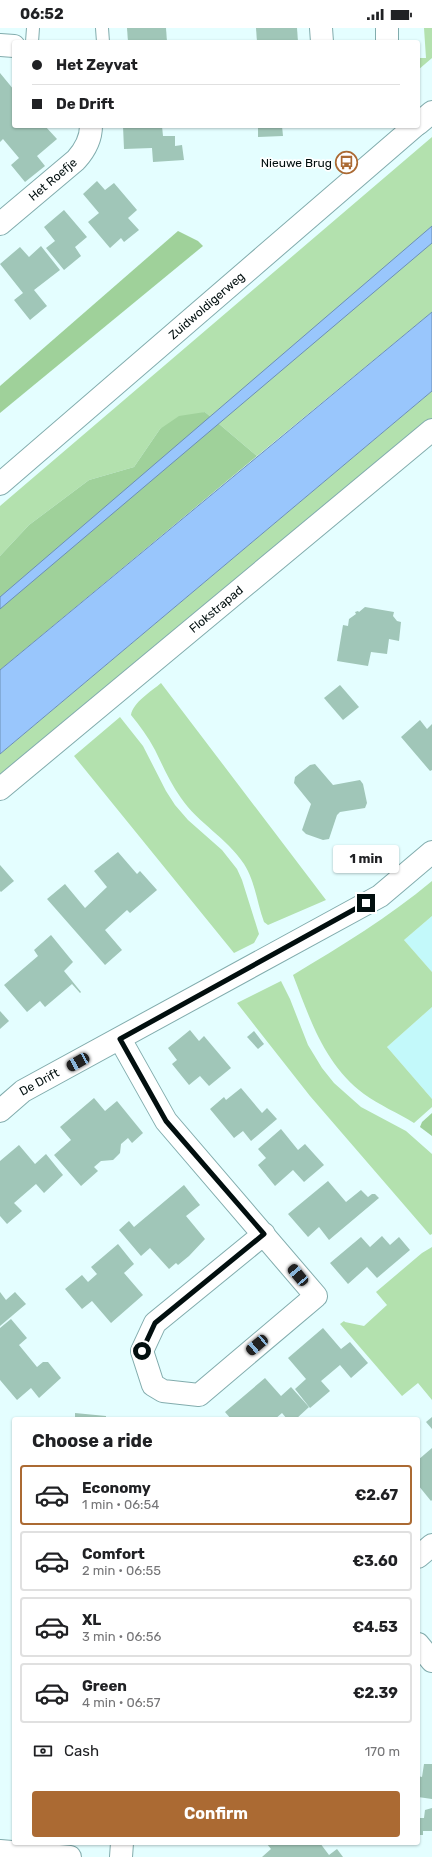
<!DOCTYPE html>
<html lang="en">
<head>
<meta charset="utf-8">
<style>
	body { margin:0; font-family:Rubik,sans-serif; background:#f6f6f6; color:#202124; height:100vh; display:flex; flex-direction:column; font-size:15px; white-space:nowrap }
	* { box-sizing:border-box; margin:0 }
	p { font-size:13px; color:#757577 }
	.icon { flex:none; width:22px; height:22px; fill:none; stroke:currentColor; stroke-width:2; stroke-linecap:round; stroke-linejoin:round }
	.map { position:relative; flex:1; overflow:hidden }
	.drawer { position:absolute; left:12px; top:1389px; width:408px; height:428px; display:flex; flex-direction:column; background:#fff; border-radius:4px; box-shadow:0 1px 3px #0004 }
	.drawer>* { flex:none }
	.top-card { position:absolute; left:12px; top:12px; width:408px; height:88px; border-radius:4px; box-shadow:0 1px 3px #0004; display:grid; align-content:center; height:88px; padding:0 20px; background:#fff }
	.end { position:absolute; width:18px; height:18px; margin:-9px; border:5px solid #020f0f; background:#fff; box-shadow:0 0 0 2px #fff }
	.from { border-radius:50% }
	.bubble { position:absolute; height:28px; border-radius:4px; background:#fff; box-shadow:0 1px 3px #0004; font-size:13px; font-weight:700; line-height:28px; text-align:center }
	.car { position:absolute; width:12px; height:24px; margin:-12px -6px; border-radius:5px; box-shadow:0 0 3px 1px #0007; background:linear-gradient(#222 24%,#8ab4d8 0 40%,#222 0 76%,#8ab4d8 0 86%,#222 0) }
	.top-card b { display:flex; align-items:center; gap:14px; height:38px; font-size:15px }
	.top-card b+b { border-top:1px solid #e0e0e0 }
	.top-card i { width:10px; height:10px; background:#202124 }
	ul { padding:0; list-style:none }
	li { display:flex; align-items:center; gap:12px; height:60px; margin:0 8px 6px; padding:0 12px; border:2px solid #e0e0e0; border-radius:4px }
	li div { flex:1 }
	li b { display:block; font-size:15px }
	li em { font-style:normal; font-weight:700 }
	li.on { border-color:#ab6a33 }
	li>.icon { width:36px; height:36px; stroke-width:1.5 }
	h2 { padding:0 20px; font-size:18px; line-height:48px }
	.pay { display:flex; align-items:center; gap:10px; height:44px; padding:0 20px; font-size:15px }
	.pay p { margin-inline-start:auto }
	.primary-button { display:flex; gap:8px; margin-top:auto; padding:8px 20px }
	.primary-button a { flex:1; height:46px; border-radius:4px; background:#ab6a33; color:#fff; font-size:16px; font-weight:700; line-height:46px; text-align:center }
	.status { display:flex; justify-content:space-between; align-items:center; height:28px; padding:0 20px; background:#fff; direction:ltr }
	.status svg { height:11px; fill:currentColor }
	.map>svg:first-child { display:block }
	.built { fill:#c3f9fa }
	.green { fill:#b3e1ae }
	.forest { fill:#9fd19a }
	.water { fill:#99c6fc; stroke:#6c8fb5 }
	.building { fill:#a0c6b8 }
	.lines { fill:none; stroke-linecap:round; stroke-linejoin:round }
	.lane-casing { stroke:#82acad; stroke-width:14 }
	.street-casing { stroke:#82acad; stroke-width:24 }
	.secondary-casing { stroke:#82acad; stroke-width:24 }
	.lane { stroke:#fff; stroke-width:12 }
	.street { stroke:#fff; stroke-width:22 }
	.secondary { stroke:#fff; stroke-width:22 }
	.route { stroke:#020f0f; stroke-width:5 }
	.labels { text-anchor:middle; dominant-baseline:central; stroke-width:3.5; stroke-linejoin:round; paint-order:stroke }
	.poi-label { font-size:12px; fill:#020f0f; stroke:#fff; text-anchor:end }
	.street-label { font-size:12px; fill:#020f0f; stroke:#fff }
</style>
</head>
<body>
<div class="status"><b>06:52</b><svg viewBox="0 0 49 12"><path d="M0 12V9h3v3zM5 12V6h3v6zM10 12V3h3v9zM15 12V0h3v12zM26 1h20v11H26zM47 4h2v5h-2z"/></svg></div>
<div class="map">
<svg width="432" height="1829" viewBox="0 0 432 1829">
	<rect width="100%" height="100%" fill="#e4feff"/>
	<g class="built">
		<path d="M 432,888 L 432,944 L 404,912 Z"/>
		<path d="M 432,979 L 432,1071 L 387,1019 Z"/>
	</g>
	<g class="green">
		<path d="M 424,0 L 432,0 L 432,30 L 418,42 L 418,30 L 426,30 Z"/>
		<path d="M 432,109 L 432,284 L 257,428 L 205,384 L 160,401 L 134,439 L 89,452 L 29,497 L 0,528 L 0,478 Z"/>
		<path d="M 432,363 L 432,391 L 0,750 L 0,726 Z"/>
		<path d="M 161,655 L 326,872 L 268,897 L 264,894 C 257,875 255,853 244,836 C 227,810 198,795 181,770 C 170,755 163,738 155,722 C 148,709 140,698 131,687 C 133,674 152,663 161,655 Z"/>
		<path d="M 120,689 L 143,718 L 166,763 L 175,777 L 188,792 L 222,822 L 237,841 L 242,852 L 259,906 L 254,915 L 234,925 L 74,728 Z"/>
		<path d="M 432,853 L 432,888 L 404,912 L 432,944 L 432,979 L 387,1019 L 432,1071 L 432,1079 L 414,1095 C 398,1085 379,1077 364,1066 C 324,1036 310,991 293,947 C 341,918 389,889 432,853 Z"/>
		<path d="M 281,953 L 290,971 L 308,1017 L 322,1040 L 334,1055 L 361,1079 L 406,1103 L 432,1126 L 432,1206 L 430,1207 L 310,1068 L 237,975 Z"/>
		<path d="M 432,1219 L 432,1372 L 418,1355 L 402,1368 L 340,1296 L 344,1293 L 345,1294 L 364,1298 L 387,1277 L 376,1264 L 422,1225 Z"/>
	</g>
	<g class="forest">
		<path d="M 178,203 L 198,213 L 203,218 L 0,385 L 0,358 Z"/>
		<path d="M 205,384 L 257,428 L 0,642 L 0,528 L 29,497 L 89,452 L 134,439 L 160,401 L 179,388 Z"/>
		<path d="M 432,1085 L 432,1108 L 420,1099 L 422,1094 Z"/>
	</g>
	<g class="water">
		<path d="M 432,198 L 432,215 L 0,581 L 0,569 Z"/>
		<path d="M 432,284 L 432,363 L 0,726 L 0,642 Z"/>
	</g>
	<g class="building">
		<path d="M 127,0 L 166,0 L 167,14 L 128,14 Z"/>
		<path d="M 256,0 L 297,0 L 298,14 L 257,14 Z"/>
		<path d="M 0,45 L 14,62 L 14,98 L 45,98 L 57,111 L 37,128 L 45,138 L 25,154 L 11,137 L 19,130 L 3,111 L 0,114 Z"/>
		<path d="M 123,98 L 162,98 L 163,108 L 175,108 L 175,118 L 182,117 L 184,132 L 153,134 L 152,120 L 124,121 Z"/>
		<path d="M 258,98 L 282,98 L 283,108 L 258,109 Z"/>
		<path d="M 97,153 L 105,162 L 114,155 L 137,182 L 128,190 L 139,202 L 124,214 L 121,210 L 110,220 L 88,194 L 99,185 L 83,166 Z"/>
		<path d="M 64,182 L 87,209 L 75,219 L 81,228 L 64,242 L 46,220 L 55,213 L 44,199 Z"/>
		<path d="M 41,218 L 60,242 L 34,262 L 47,278 L 30,292 L 14,272 L 23,265 L 0,236 L 20,219 L 29,229 Z"/>
		<path d="M 365,579 L 394,584 L 393,588 L 397,593 L 401,594 L 399,613 L 389,611 L 387,626 L 371,624 L 368,638 L 337,633 L 343,597 L 348,598 L 349,591 L 356,586 L 355,584 L 358,583 L 359,584 Z"/>
		<path d="M 340,657 L 359,679 L 343,692 L 324,670 Z"/>
		<path d="M 420,692 L 427,701 L 432,696 L 432,742 L 430,743 L 401,709 Z"/>
		<path d="M 315,736 L 333,757 L 360,752 L 363,756 L 367,775 L 365,780 L 340,784 L 337,787 L 329,811 L 323,812 L 306,806 L 302,802 L 311,776 L 294,755 L 295,749 L 310,737 Z"/>
		<path d="M 118,824 L 137,846 L 140,843 L 157,862 L 130,885 L 127,882 L 105,902 L 122,922 L 105,937 L 47,871 L 65,856 L 85,880 L 107,859 L 94,843 Z"/>
		<path d="M 0,837 L 14,853 L 1,864 L 0,863 Z"/>
		<path d="M 51,907 L 73,934 L 64,943 L 81,964 L 80,965 L 72,956 L 45,979 L 40,973 L 27,984 L 4,957 L 38,928 L 34,922 Z"/>
		<path d="M 0,983 L 9,993 L 0,1001 Z"/>
		<path d="M 190,1002 L 199,1013 L 204,1008 L 231,1040 L 209,1058 L 200,1048 L 189,1057 L 172,1036 L 177,1032 L 168,1020 Z"/>
		<path d="M 254,1003 L 264,1016 L 258,1021 L 247,1009 Z"/>
		<path d="M 241,1060 L 262,1085 L 267,1080 L 277,1091 L 251,1113 L 243,1103 L 234,1110 L 210,1081 L 224,1069 L 226,1072 Z"/>
		<path d="M 94,1070 L 105,1083 L 117,1073 L 143,1105 L 132,1115 L 128,1110 L 121,1116 L 120,1125 L 113,1132 L 101,1133 L 94,1139 L 98,1143 L 81,1158 L 54,1127 L 71,1112 L 60,1099 Z"/>
		<path d="M 281,1101 L 298,1122 L 305,1116 L 324,1137 L 304,1154 L 293,1142 L 275,1158 L 258,1137 L 266,1130 L 258,1121 Z"/>
		<path d="M 19,1117 L 35,1136 L 46,1126 L 63,1147 L 44,1165 L 36,1156 L 14,1175 L 22,1183 L 7,1196 L 0,1188 L 0,1133 Z"/>
		<path d="M 328,1153 L 346,1174 L 361,1162 L 368,1169 L 372,1166 L 375,1166 L 379,1170 L 329,1212 L 319,1199 L 308,1209 L 288,1186 Z"/>
		<path d="M 184,1157 L 200,1177 L 186,1188 L 205,1211 L 189,1228 L 178,1237 L 176,1235 L 169,1241 L 150,1220 L 141,1228 L 119,1202 L 129,1193 L 134,1199 Z"/>
		<path d="M 382,1208 L 390,1217 L 399,1209 L 410,1222 L 377,1250 L 367,1239 L 348,1256 L 330,1235 L 361,1209 L 370,1219 Z"/>
		<path d="M 118,1216 L 134,1236 L 124,1245 L 143,1267 L 111,1295 L 92,1273 L 82,1281 L 65,1261 L 82,1247 L 88,1254 L 97,1246 L 91,1239 Z"/>
		<path d="M 0,1264 L 6,1272 L 15,1264 L 26,1276 L 0,1298 Z"/>
		<path d="M 11,1291 L 27,1310 L 19,1317 L 37,1339 L 43,1334 L 48,1334 L 61,1350 L 39,1370 L 31,1360 L 17,1372 L 0,1352 L 0,1300 Z"/>
		<path d="M 323,1300 L 341,1321 L 350,1314 L 368,1335 L 351,1350 L 340,1337 L 321,1353 L 330,1363 L 310,1380 L 295,1361 L 306,1351 L 288,1330 Z"/>
		<path d="M 265,1350 L 281,1368 L 291,1359 L 309,1379 L 296,1391 L 287,1391 L 282,1385 L 275,1391 L 231,1391 L 225,1384 Z"/>
		<path d="M 75,1385 L 106,1388 L 106,1391 L 75,1391 Z"/>
		<path d="M 432,1389 L 432,1401 L 426,1394 Z"/>
		<path d="M 432,1420 L 432,1472 L 431,1473 L 418,1457 L 418,1432 Z"/>
		<path d="M 424,1736 L 432,1736 L 432,1771 L 418,1769 L 418,1748 L 422,1749 Z"/>
		<path d="M 432,1780 L 432,1803 L 423,1803 L 423,1807 L 418,1807 L 418,1790 L 424,1790 L 425,1782 Z"/>
		<path d="M 269,1815 L 320,1815 L 329,1827 L 337,1821 L 343,1829 L 262,1829 L 271,1821 L 267,1816 Z"/>
	</g>
	<g class="lines">
		<defs>
			<g id="lane">
				<path d="M 102,0 L 103,14"/>
				<path d="M 32,14 L 33,0"/>
			</g>
			<g id="street">
				<path d="M 321,0 L 322,14"/>
				<path d="M 387,0 L 387,14"/>
				<path d="M 0,17 L 14,18"/>
				<path id="s1" d="M 0,196 L 76,132 C 85,122 91,112 91,98"/>
				<path id="s2" d="M 0,761 L 432,402"/>
				<path d="M 120,1011 L 166,1093 L 316,1268 L 199,1367 L 163,1363 L 153,1357 L 142,1323 L 155,1295 L 264,1206"/>
				<path d="M 418,1529 L 432,1517"/>
				<path d="M 418,1616 L 432,1633"/>
				<path d="M 0,1823 L 70,1829"/>
				<path d="M 121,1829 L 122,1815"/>
			</g>
			<g id="secondary">
				<path d="M 418,96 L 432,84"/>
				<path id="s3" d="M 0,456 L 415,98"/>
				<path id="s4" d="M 0,1083 L 23,1063 L 380,868 L 432,824"/>
			</g>
		</defs>
		<use href="#lane" class="lane-casing"/>
		<use href="#street" class="street-casing"/>
		<use href="#secondary" class="secondary-casing"/>
		<use href="#lane" class="lane"/>
		<use href="#street" class="street"/>
		<use href="#secondary" class="secondary"/>
	</g>
	<g class="lines">
		<path class="route" d="M 142,1323 L 155,1295 L 264,1206 L 166,1093 L 120,1011 L 366,875"/>
	</g>
	<defs>
		<symbol id="bus-ring" viewBox="-11 -11 22 22"><circle r="9.5" fill="#fff" stroke="#ab6a33" stroke-width="1.5"/><path d="M-5-6H5V4H4V6H2V4H-2V6H-4V4H-5ZM-3.5-4V0h7V-4ZM-3.5 1.2v1.5H-2V1.2ZM2 1.2v1.5H3.5V1.2Z" fill="#ab6a33"/></symbol>
	</defs>
	<g fill-rule="evenodd">
		<use href="#bus-ring" x="334" y="122" width="25" height="25"/>
	</g>
	<g class="labels">
		<g class="poi-label">
			<text x="332" y="135">Nieuwe Brug</text>
		</g>
		<g class="street-label">
			<text stroke="none"><textPath href="#s1" startOffset="69">Het Roefje</textPath></text>
			<text stroke="none"><textPath href="#s3" startOffset="273">Zuidwoldigerweg</textPath></text>
			<text stroke="none"><textPath href="#s2" startOffset="281">Flokstrapad</textPath></text>
			<text stroke="none"><textPath href="#s4" startOffset="49">De Drift</textPath></text>
		</g>
	</g>
</svg>
<i class="end from" style="left:142px;top:1323px"></i>
<i class="end" style="left:366px;top:875px"></i>
<div class="bubble" style="left:333px;top:817px;width:66px">1 min</div>
<i class="car" style="left:78px;top:1034px;rotate:241deg"></i>
<i class="car" style="left:298px;top:1247px;rotate:320deg"></i>
<i class="car" style="left:257px;top:1317px;rotate:230deg"></i>
<div class="top-card">
<b><i class="from"></i>Het Zeyvat</b>
<b><i></i>De Drift</b>
</div>
<section class="drawer">
<h2>Choose a ride</h2>
<ul>
<li class="on"><svg class="icon" aria-label="car" viewBox="0 0 24 24"><path d="M5 17H2v-5l4-1 3-4h7l3 4 3 1v5h-3M9 17h6M6 11h13"/><circle cx="7" cy="17" r="2"/><circle cx="17" cy="17" r="2"/></svg><div><b>Economy</b><p>1 min · 06:54</p></div><em>€2.67</em></li>
<li><svg class="icon" aria-label="car" viewBox="0 0 24 24"><path d="M5 17H2v-5l4-1 3-4h7l3 4 3 1v5h-3M9 17h6M6 11h13"/><circle cx="7" cy="17" r="2"/><circle cx="17" cy="17" r="2"/></svg><div><b>Comfort</b><p>2 min · 06:55</p></div><em>€3.60</em></li>
<li><svg class="icon" aria-label="car" viewBox="0 0 24 24"><path d="M5 17H2v-5l4-1 3-4h7l3 4 3 1v5h-3M9 17h6M6 11h13"/><circle cx="7" cy="17" r="2"/><circle cx="17" cy="17" r="2"/></svg><div><b>XL</b><p>3 min · 06:56</p></div><em>€4.53</em></li>
<li><svg class="icon" aria-label="car" viewBox="0 0 24 24"><path d="M5 17H2v-5l4-1 3-4h7l3 4 3 1v5h-3M9 17h6M6 11h13"/><circle cx="7" cy="17" r="2"/><circle cx="17" cy="17" r="2"/></svg><div><b>Green</b><p>4 min · 06:57</p></div><em>€2.39</em></li>
</ul>
<div class="pay"><svg class="icon" aria-label="cash" viewBox="0 0 24 24"><path d="M3 7h18v10H3z"/><circle cx="12" cy="12" r="2"/></svg>Cash<p>170 m</p></div>
<div class="primary-button"><a>Confirm</a></div>
</section>
</div>
</body>
</html>
